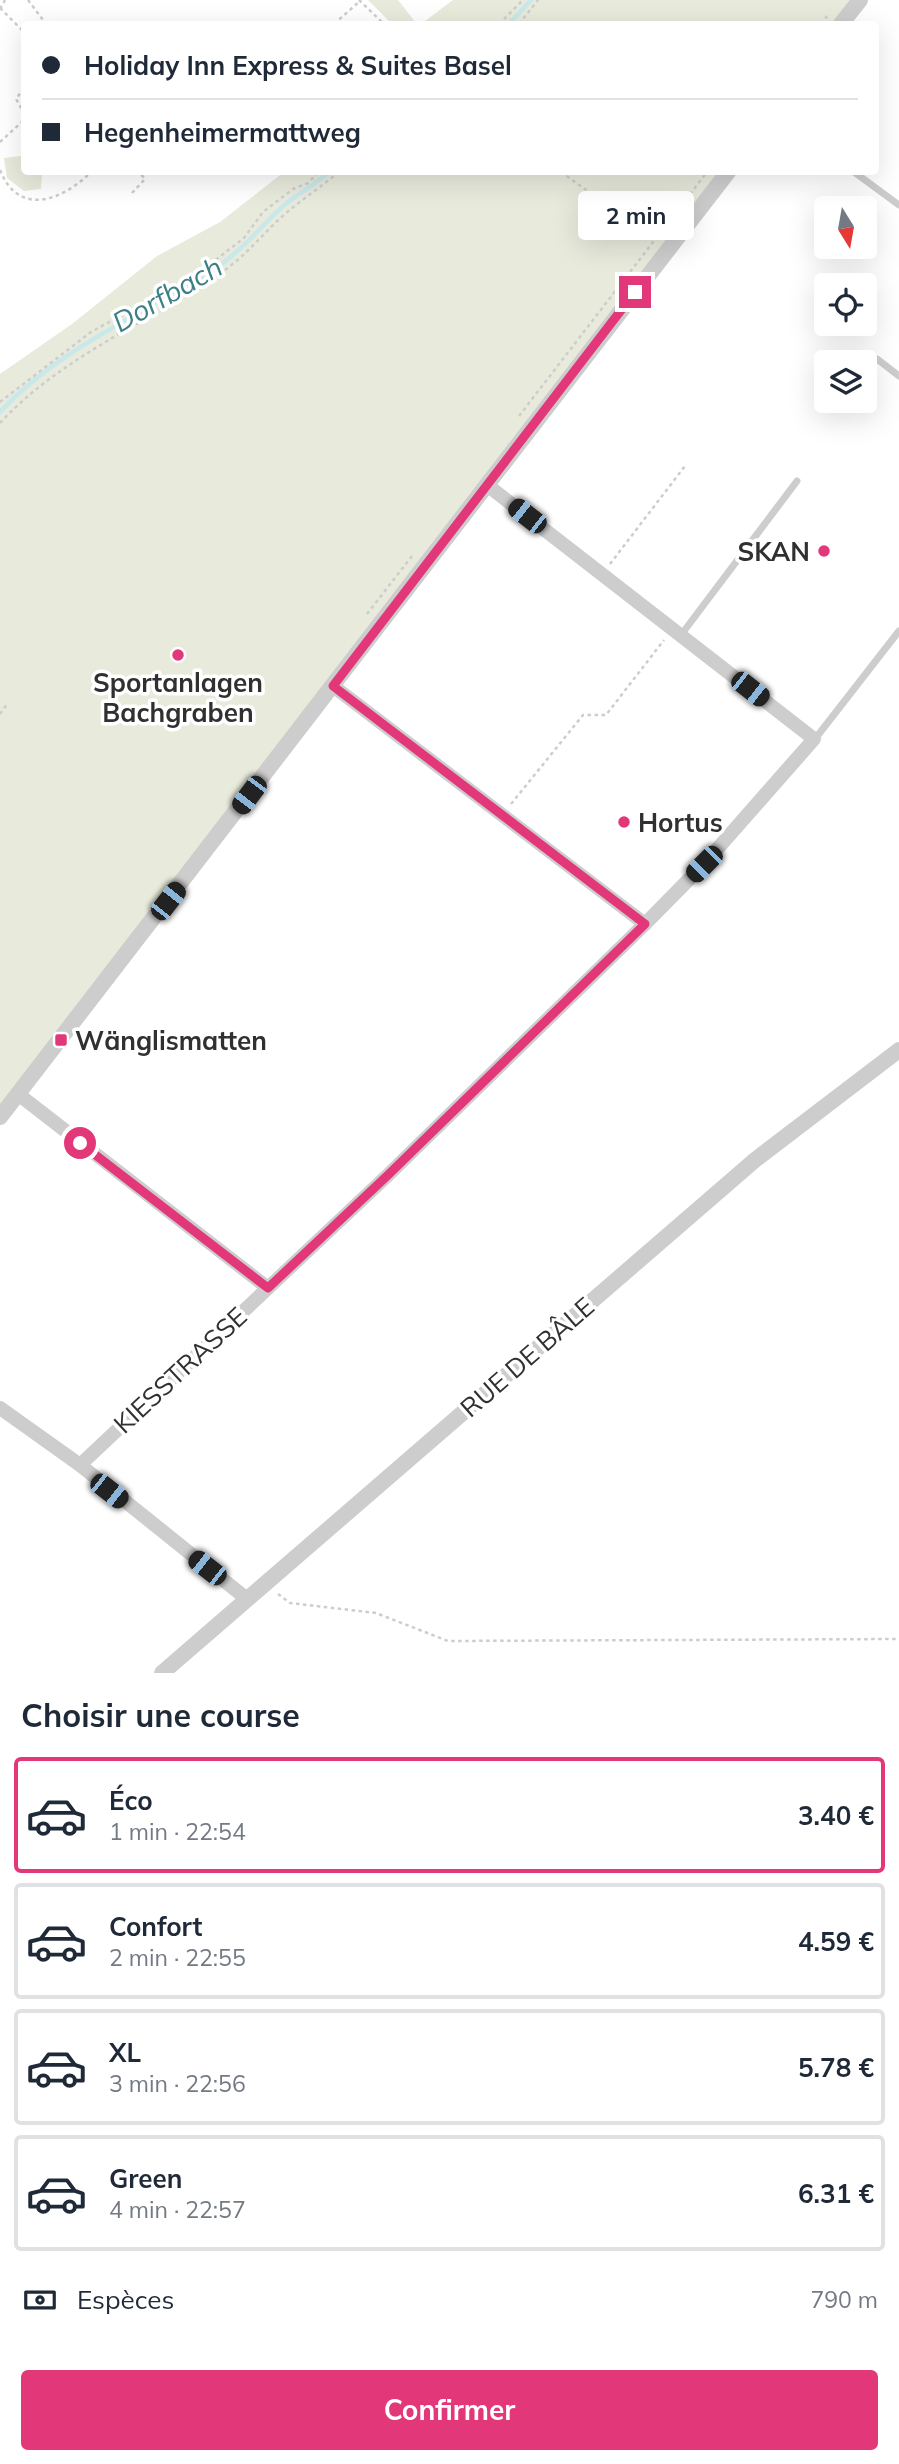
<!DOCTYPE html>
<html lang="fr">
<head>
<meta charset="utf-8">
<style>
	body { margin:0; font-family:Mulish,sans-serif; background:#f2f2f3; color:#1f2937; height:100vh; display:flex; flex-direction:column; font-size:26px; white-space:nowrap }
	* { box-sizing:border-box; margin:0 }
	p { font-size:23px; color:#747a83 }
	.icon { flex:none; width:38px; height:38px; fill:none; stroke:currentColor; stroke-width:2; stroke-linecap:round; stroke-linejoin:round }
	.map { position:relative; height:1673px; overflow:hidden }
	.drawer { display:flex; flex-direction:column; background:#fff; flex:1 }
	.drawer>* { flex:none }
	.banner { position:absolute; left:21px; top:21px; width:858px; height:154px; border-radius:7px; box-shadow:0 7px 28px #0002; display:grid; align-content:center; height:154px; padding:0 21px; background:#fff }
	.needle { width:46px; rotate:169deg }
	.tools { position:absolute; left:814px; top:196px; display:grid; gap:14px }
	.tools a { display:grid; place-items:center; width:63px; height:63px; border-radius:7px; background:#fff; box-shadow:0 7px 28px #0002; font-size:35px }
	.end { position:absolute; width:32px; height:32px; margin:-16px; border:9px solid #e2387a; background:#fff; box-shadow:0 0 0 4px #fff }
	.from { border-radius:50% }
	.bubble { position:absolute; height:49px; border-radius:7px; background:#fff; box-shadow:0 7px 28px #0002; font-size:23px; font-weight:700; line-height:49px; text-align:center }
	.car { position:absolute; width:21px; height:42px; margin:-21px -10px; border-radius:9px; box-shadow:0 0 5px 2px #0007; background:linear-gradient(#222 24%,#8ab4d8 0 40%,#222 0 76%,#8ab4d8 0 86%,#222 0) }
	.banner b { display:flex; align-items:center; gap:24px; height:66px; font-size:26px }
	.banner b+b { border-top:2px solid #e0e1e3 }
	.banner i { width:18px; height:18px; background:#1f2937 }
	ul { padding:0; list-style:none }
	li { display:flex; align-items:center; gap:21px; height:116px; margin:0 14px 10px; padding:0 7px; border:4px solid #e0e1e3; border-radius:7px }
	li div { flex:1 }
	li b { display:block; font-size:26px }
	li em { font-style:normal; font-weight:700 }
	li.selected { border-color:#e2387a }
	li>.icon { width:63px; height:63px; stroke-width:1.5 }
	h2 { padding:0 21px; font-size:32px; line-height:84px }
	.pay { display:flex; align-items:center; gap:18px; height:77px; padding:0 21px; font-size:26px }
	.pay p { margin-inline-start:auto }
	.action { display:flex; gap:14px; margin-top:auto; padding:14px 21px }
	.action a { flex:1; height:80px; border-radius:7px; background:#e2387a; color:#fff; font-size:28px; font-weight:700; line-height:80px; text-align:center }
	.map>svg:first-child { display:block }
	.green { fill:#e8eadc }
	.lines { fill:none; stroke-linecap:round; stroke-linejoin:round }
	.stream { stroke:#c9e8ea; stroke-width:4.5 }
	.path { stroke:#cdcdcd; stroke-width:2.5; stroke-dasharray:3.5 3.5; stroke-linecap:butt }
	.service { stroke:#cdcdcd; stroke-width:7 }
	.minor { stroke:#cdcdcd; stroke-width:14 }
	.tertiary { stroke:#cdcdcd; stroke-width:16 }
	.route { stroke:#e2387a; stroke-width:9 }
	.poi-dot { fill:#e2387a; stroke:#fff; stroke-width:2.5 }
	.labels { text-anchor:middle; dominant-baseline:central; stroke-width:7; stroke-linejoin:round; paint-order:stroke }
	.poi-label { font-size:26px; font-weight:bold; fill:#303030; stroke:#fff; text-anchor:start }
	.street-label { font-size:26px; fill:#303030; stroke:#fff }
	.water-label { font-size:28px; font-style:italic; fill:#3a8084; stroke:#fff }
</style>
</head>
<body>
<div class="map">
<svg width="899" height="1673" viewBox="0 0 899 1673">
	<rect width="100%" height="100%" fill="#fff"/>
	<g class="green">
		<path d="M 368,0 L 398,0 L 416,23 L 392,24 Z"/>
		<path d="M 453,0 L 860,0 L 841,24 L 421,24 Z"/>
		<path d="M 20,156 L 24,158 L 24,172 L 42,173 L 41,189 L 24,191 L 7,178 L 4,158 Z"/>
		<path d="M 284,172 L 728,172 L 0,1117 L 0,374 L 72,324 L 157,256 L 220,222 Z"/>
	</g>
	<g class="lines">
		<g class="stream">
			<path d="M 509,24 L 531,0"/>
			<path d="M 0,412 C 61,346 147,313 220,265 C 245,248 261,226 282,207 C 297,194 315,185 329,172"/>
		</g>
		<g class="path">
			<path d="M 28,0 L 46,24"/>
			<path d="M 359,0 L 384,24"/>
			<path d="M 0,8 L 24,32"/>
			<path d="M 0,9 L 5,0"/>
			<path d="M 334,24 L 360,1"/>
			<path d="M 499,24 L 523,0"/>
			<path d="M 519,24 L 538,0"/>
			<path d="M 821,24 L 827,16"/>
			<path d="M 24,88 L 16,99 L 24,113"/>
			<path d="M 0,142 L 24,120"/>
			<path d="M 0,170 C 19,218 63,200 91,172"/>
			<path d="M 561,172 L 655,239"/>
			<path d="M 132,193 L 145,179 L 139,172"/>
			<path d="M 613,208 L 658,202"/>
			<path d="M 0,402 L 91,332 L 200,272 L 244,238 L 263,212 L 293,189 L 308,183 L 319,172"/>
			<path d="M 519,416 L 707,172"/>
			<path d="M 0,423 C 63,355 150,322 225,270 C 243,257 257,241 272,226 C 292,206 317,190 339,172"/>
			<path d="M 610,564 L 685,466"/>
			<path d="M 367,614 L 412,556"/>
			<path d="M 0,714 L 8,703"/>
			<path d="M 511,804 L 583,715 L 606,715 L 664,640"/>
			<path d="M 278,1594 L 290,1603 L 376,1613 L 448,1641 L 899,1639"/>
		</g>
		<g class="service">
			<path d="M 854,172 L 899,205"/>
			<path d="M 877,359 L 899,376"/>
			<path d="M 681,635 L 797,481"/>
			<path d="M 815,739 L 899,631"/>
		</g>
		<g class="minor">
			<path d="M 333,686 L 645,924"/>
			<path d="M 18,1094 L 268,1288"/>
			<path d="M 0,1408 L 80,1465 L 247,1599"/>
			<path d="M 80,1465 L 388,1175 L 645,924 L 704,864 L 814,739 L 487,485"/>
		</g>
		<g class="tertiary">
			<path d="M 841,24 L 860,0"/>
			<path d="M 0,1117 L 728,172"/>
			<path d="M 162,1673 L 755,1160 L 899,1050"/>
		</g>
	</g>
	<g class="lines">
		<path class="route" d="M 80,1143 L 268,1288 L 388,1175 L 645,924 L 333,686 L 635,292"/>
	</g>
	<g class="poi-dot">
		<circle cx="824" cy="551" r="7"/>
		<circle cx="178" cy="655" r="7"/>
		<circle cx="624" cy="822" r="7"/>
		<rect x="54" y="1033" width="14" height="14" rx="3.5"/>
	</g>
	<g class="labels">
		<g class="poi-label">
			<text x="810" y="551" text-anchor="end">SKAN</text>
			<text x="178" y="682" text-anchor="middle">Sportanlagen<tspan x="178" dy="30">Bachgraben</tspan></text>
			<text x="638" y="822">Hortus</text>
			<text x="75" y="1040">Wänglismatten</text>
		</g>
		<g class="street-label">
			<text transform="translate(527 1357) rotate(-41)">RUE DE BÂLE</text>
			<text transform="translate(180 1370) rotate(-43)">KIESSTRASSE</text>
		</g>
		<g class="water-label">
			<text transform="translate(167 294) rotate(-30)">Dorfbach</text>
		</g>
	</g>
</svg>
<div class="tools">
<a><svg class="needle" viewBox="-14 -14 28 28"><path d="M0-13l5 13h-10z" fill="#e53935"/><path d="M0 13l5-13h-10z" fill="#747a83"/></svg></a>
<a><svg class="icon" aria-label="locate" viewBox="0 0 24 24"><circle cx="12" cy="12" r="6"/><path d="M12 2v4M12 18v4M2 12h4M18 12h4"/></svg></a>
<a><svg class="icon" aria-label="layers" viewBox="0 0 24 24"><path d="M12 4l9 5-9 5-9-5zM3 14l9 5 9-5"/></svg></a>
</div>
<i class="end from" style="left:80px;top:1143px"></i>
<i class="end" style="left:635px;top:292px"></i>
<div class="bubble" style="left:578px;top:191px;width:116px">2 min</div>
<i class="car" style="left:527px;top:516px;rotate:308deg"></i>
<i class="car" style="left:750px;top:689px;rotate:128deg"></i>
<i class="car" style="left:249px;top:795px;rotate:217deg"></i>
<i class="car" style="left:704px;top:864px;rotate:225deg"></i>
<i class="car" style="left:168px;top:901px;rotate:38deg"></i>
<i class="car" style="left:109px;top:1491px;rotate:128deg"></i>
<i class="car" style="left:207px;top:1568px;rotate:308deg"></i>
<div class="banner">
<b><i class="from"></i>Holiday Inn Express &amp; Suites Basel</b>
<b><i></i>Hegenheimermattweg</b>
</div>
</div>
<section class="drawer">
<h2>Choisir une course</h2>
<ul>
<li class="selected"><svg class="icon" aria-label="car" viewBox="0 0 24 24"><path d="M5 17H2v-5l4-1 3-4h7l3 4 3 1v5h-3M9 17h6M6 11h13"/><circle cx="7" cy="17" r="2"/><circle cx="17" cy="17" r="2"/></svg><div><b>Éco</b><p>1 min · 22:54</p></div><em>3.40 €</em></li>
<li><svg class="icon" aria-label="car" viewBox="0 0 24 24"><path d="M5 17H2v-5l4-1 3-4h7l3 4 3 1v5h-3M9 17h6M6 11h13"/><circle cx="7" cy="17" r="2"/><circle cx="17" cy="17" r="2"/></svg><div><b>Confort</b><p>2 min · 22:55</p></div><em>4.59 €</em></li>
<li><svg class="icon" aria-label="car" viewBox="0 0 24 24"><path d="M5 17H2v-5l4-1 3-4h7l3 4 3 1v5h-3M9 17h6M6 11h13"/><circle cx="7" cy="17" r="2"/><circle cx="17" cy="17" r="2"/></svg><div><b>XL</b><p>3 min · 22:56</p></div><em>5.78 €</em></li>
<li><svg class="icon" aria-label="car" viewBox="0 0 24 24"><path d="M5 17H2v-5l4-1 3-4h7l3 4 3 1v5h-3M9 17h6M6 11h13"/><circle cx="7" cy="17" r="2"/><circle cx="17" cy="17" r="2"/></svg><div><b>Green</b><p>4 min · 22:57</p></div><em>6.31 €</em></li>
</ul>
<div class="pay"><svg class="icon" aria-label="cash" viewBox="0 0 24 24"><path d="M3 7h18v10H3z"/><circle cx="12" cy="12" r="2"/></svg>Espèces<p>790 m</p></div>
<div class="action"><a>Confirmer</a></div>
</section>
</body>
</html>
